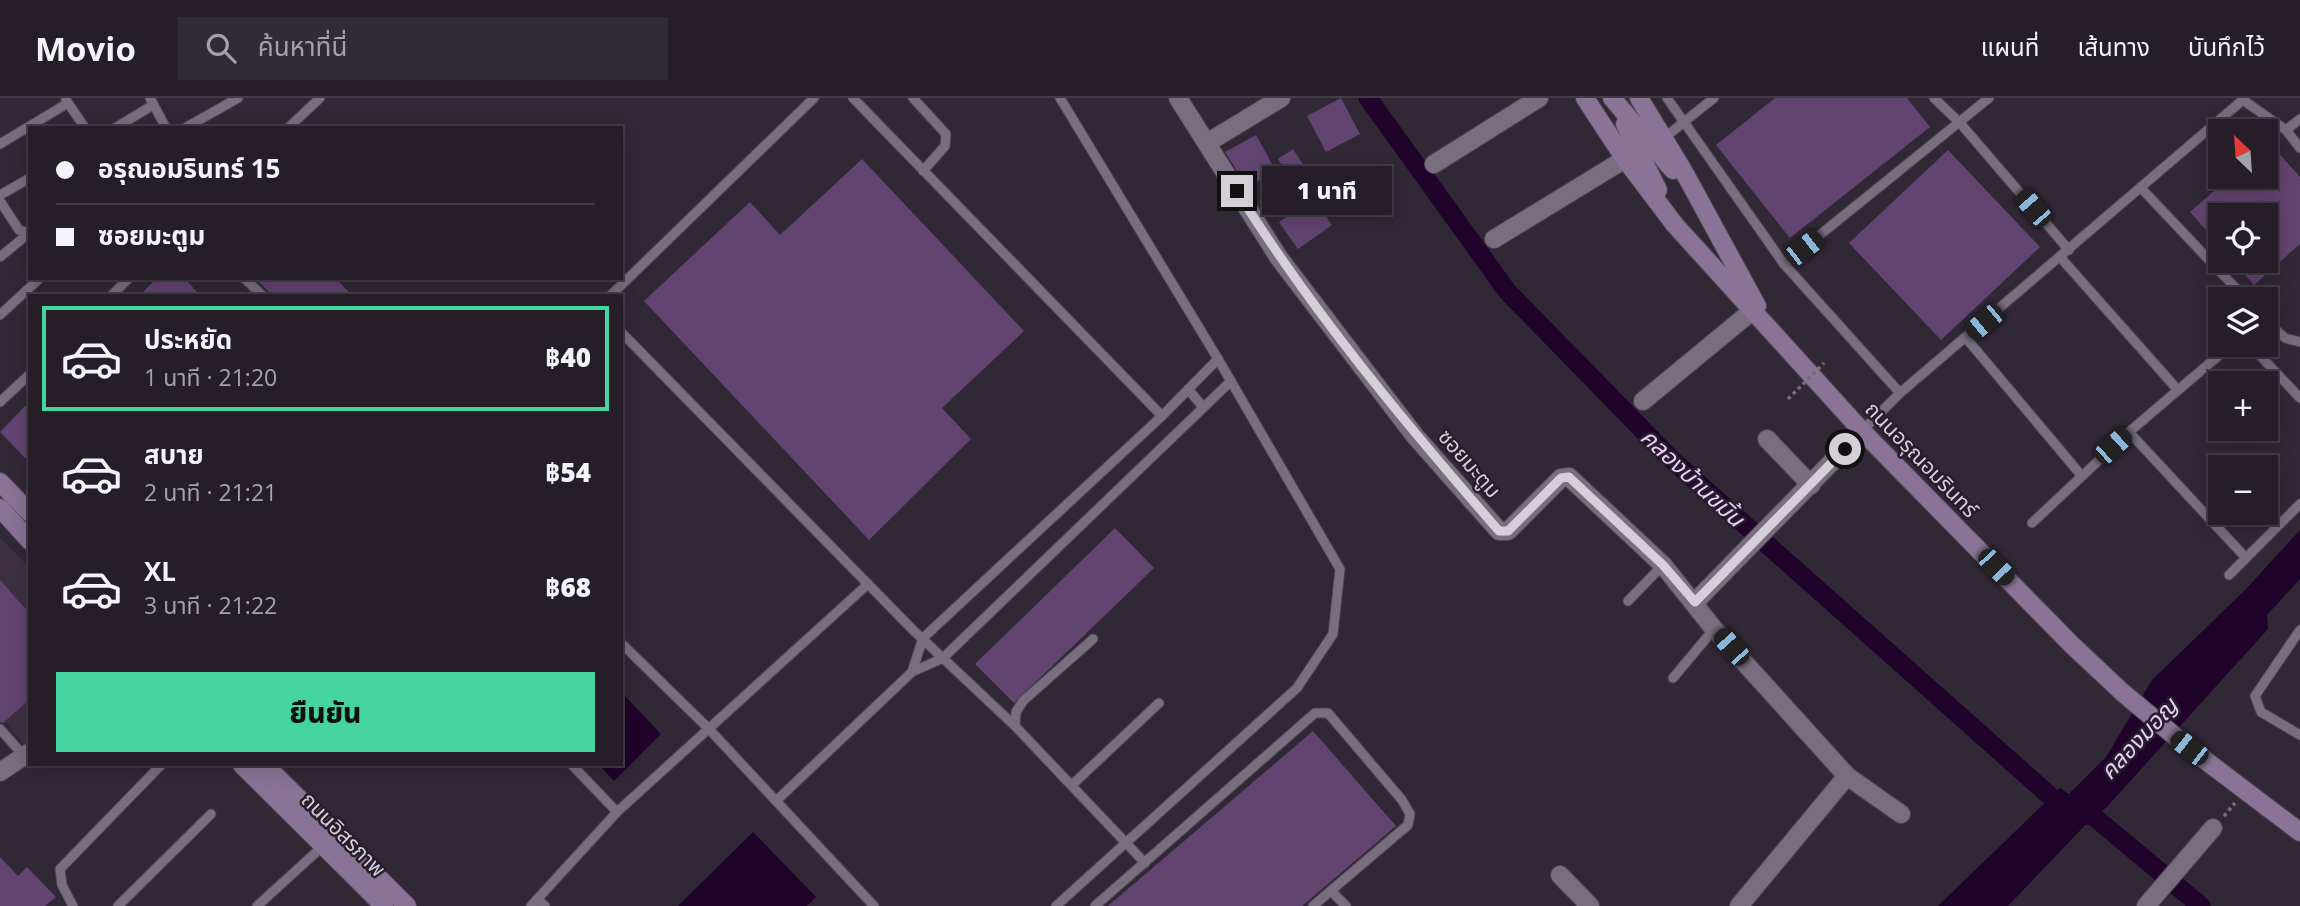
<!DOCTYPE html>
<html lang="th">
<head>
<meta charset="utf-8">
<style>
	body { margin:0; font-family:"Open Sans","Noto Sans Thai",sans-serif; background:#312b34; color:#f1f3f6; height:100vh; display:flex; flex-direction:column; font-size:26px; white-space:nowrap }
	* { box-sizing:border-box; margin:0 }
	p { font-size:23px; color:#a3a2a8 }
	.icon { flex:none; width:38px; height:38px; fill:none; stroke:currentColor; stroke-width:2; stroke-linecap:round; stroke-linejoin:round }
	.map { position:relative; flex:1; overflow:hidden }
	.sheet { position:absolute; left:28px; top:196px; width:595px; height:472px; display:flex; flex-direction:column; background:#251e28; border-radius:0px; box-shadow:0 4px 18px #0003,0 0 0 2px #423c45 }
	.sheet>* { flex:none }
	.top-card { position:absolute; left:28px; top:28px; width:595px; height:154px; border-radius:0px; box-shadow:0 4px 18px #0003,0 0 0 2px #423c45; display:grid; align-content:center; height:154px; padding:0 28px; background:#251e28 }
	.needle { width:46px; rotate:335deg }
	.tools { position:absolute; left:2208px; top:21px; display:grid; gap:14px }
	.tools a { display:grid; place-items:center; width:70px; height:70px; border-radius:0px; background:#251e28; box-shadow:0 4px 18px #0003,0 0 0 2px #423c45; font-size:35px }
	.end { position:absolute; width:32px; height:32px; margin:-16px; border:9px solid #d5cfd8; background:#111; box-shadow:0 0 0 4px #111 }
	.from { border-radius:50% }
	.bubble { position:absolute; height:49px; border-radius:0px; background:#251e28; box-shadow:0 4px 18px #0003,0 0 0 2px #423c45; font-size:23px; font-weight:800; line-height:49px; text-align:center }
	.car { position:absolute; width:21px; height:42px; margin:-21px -10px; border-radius:9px; box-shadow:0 0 5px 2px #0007; background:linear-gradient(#222 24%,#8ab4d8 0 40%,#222 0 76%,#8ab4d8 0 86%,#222 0) }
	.top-card b { display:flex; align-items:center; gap:24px; height:66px; font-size:26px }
	.top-card b+b { border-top:2px solid #423c45 }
	.top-card i { width:18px; height:18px; background:#f1f3f6 }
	ul { padding:12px 0 0; list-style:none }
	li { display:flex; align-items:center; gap:21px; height:105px; margin:0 14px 10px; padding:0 14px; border:4px solid transparent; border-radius:0px }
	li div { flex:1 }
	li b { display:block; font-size:26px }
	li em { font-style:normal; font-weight:800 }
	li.on { border-color:#45d49f }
	li>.icon { width:63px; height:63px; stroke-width:1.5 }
	.action { display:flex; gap:14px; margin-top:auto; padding:14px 28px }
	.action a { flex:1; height:80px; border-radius:0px; background:#45d49f; color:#111; font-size:28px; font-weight:800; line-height:80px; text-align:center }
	header { display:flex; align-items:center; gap:42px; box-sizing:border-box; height:98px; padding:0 35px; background:#251e28; border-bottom:2px solid #423c45 }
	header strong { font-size:33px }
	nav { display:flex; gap:38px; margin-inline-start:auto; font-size:24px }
	.search { width:490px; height:63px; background:#312b34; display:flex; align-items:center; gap:18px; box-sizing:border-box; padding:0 24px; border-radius:0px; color:#a3a2a8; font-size:26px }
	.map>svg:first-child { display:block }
	.built { fill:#3d3043 }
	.water { fill:#1f032b }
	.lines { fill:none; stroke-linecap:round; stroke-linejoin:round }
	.canal { stroke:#1f032b; stroke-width:19 }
	.building { fill:#624471 }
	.service-casing { stroke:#4e4551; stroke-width:11 }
	.minor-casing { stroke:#4e4551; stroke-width:20 }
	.secondary-casing { stroke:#4e4551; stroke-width:20 }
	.path { stroke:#756d79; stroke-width:3.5; stroke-dasharray:3.5 3.5; stroke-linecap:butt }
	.service { stroke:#796e7f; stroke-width:9 }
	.minor { stroke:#796e7f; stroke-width:18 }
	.secondary { stroke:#8a7396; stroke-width:18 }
	.path-bridge { stroke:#756d79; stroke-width:3.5; stroke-dasharray:3.5 3.5; stroke-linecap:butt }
	.route { stroke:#d5cfd8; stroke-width:9 }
	.labels { text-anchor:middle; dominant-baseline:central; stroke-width:5; stroke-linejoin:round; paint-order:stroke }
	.street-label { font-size:21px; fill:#d5cfd8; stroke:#271e2c }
	.water-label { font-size:23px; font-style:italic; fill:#eacdf9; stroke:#271e2c }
</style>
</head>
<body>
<header>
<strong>Movio</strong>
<div class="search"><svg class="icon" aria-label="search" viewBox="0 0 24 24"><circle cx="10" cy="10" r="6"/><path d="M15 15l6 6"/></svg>ค้นหาที่นี่</div>
<nav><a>แผนที่</a><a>เส้นทาง</a><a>บันทึกไว้</a></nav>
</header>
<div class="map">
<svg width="2300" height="808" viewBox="0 0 2300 808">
	<rect width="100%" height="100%" fill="#312836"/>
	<path class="built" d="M 0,440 L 30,470 L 30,654 L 0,617 Z"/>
	<g class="water">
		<path d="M 2300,432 L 2300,481 L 2267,517 L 2268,531 L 2105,711 L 2093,719 L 2008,808 L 1938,808 L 2060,690 L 2069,696 L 2106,659 L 2152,582 L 2246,491 Z"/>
		<path d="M 621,594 L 661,636 L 614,683 L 599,667 L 621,667 Z"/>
		<path d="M 753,734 L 816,799 L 807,808 L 678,808 Z"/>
	</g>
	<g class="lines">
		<path class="canal" d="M 1368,0 L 1507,193 L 1671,361 L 2068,714 L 2093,718 L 2201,808"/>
	</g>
	<g class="building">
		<path d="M 1341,0 L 1360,36 L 1326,54 L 1307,18 Z"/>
		<path d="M 1775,0 L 1907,0 L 1930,29 L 1790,140 L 1716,47 Z"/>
		<path d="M 1256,37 L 1276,73 L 1247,89 L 1225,54 Z"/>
		<path d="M 2266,41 L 2300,79 L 2300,146 L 2254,187 L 2233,163 L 2266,163 L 2266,117 L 2221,117 L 2221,149 L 2190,114 L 2230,79 L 2266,79 Z"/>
		<path d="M 1293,51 L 1326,102 L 1318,107 L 1332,127 L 1298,151 L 1279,124 L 1288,118 L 1279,105 L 1298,92 L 1278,61 Z"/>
		<path d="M 1948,52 L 2040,149 L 1941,242 L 1849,145 Z"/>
		<path d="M 862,61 L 1024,233 L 942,310 L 971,341 L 869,442 L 644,203 L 750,104 L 780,137 Z"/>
		<path d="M 157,180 L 184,180 L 201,198 L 139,198 Z"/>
		<path d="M 255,180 L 335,180 L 353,198 L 273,198 Z"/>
		<path d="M 30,303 L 30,365 L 0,334 Z"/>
		<path d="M 1115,430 L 1154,470 L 1014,605 L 975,566 Z"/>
		<path d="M 0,482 L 30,516 L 30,601 L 3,625 L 0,624 Z"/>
		<path d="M 1313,633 L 1396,728 L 1302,808 L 1108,808 Z"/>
		<path d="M 0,759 L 18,778 L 27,769 L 56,799 L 45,808 L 0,808 Z"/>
	</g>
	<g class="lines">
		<defs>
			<g id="service">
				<path d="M 150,0 L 166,30"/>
				<path d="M 853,0 L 1162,318"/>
				<path d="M 913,0 L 946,36 L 945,48 L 923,73"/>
				<path d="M 1667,0 L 1784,166 L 1900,295"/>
				<path d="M 1934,0 L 1960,25 L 2069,152"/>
				<path d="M 66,2 L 85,30"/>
				<path d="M 2243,2 L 2286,32 L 2300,50"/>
				<path d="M 115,30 L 153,7"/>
				<path d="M 185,30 L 238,0"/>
				<path d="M 288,30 L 320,0"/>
				<path d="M 2286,32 L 2300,21"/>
				<path d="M 1664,40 L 1714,0"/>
				<path d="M 0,46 L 68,5"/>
				<path d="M 2141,90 L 2246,201"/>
				<path d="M 0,97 L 30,80"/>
				<path d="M 0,103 L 19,132 L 30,136"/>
				<path d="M 0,159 L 28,136"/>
				<path d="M 2060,159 L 2177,291"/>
				<path d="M 1784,166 L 1989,0"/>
				<path d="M 244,180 L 263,198"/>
				<path d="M 111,198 L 129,180"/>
				<path d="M 610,198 L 814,0"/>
				<path d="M 0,217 L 40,180"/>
				<path d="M 2266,223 L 2285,240 L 2300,244"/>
				<path d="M 621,234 L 913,532 L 1015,628"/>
				<path d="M 1966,240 L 2081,377"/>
				<path d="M 2250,247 L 2300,300"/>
				<path d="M 1188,291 L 1203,309"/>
				<path d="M 0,304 L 30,276"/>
				<path d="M 1862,333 L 1900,295 L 2245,0"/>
				<path d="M 2129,334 L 2246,460"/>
				<path d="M 2032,425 L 2129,334 L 2231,247"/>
				<path d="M 2229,477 L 2300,406"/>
				<path d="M 1628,503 L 1663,467"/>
				<path d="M 2300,532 L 2255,598 L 2261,614 L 2300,637"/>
				<path d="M 1093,541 L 1023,603 L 1016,614 L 1015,628 L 1145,765"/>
				<path d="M 621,545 L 708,630 L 874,808"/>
				<path d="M 912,574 L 923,540 L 1162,318 L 1218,261"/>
				<path d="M 1673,580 L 1714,531"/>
				<path d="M 0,631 L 24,658"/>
				<path d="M 572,667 L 617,714"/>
				<path d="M 1072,687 L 1159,605"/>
				<path d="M 776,703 L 912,574 L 943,560 L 1231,283"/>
				<path d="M 1331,793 L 1346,808"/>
				<path d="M 537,801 L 545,808"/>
				<path d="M 73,808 L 62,787 L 60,771 L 161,667"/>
				<path d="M 118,808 L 211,716"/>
				<path d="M 257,808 L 323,748"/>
				<path d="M 531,808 L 617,714 L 868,486"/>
				<path d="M 1056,808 L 1297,590 L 1333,536 L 1340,471 L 1218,261 L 1060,0"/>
				<path d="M 1095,808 L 1315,615 L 1328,615 L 1402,702 L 1410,716 L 1408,727 L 1313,808"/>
			</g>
			<g id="minor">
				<path d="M 1178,0 L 1279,160 L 1415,338 L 1499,433 L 1508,433 L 1561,380 L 1569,379 L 1663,467 L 1714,531 L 1847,678 L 1901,716"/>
				<path d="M 1207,45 L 1281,0"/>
				<path d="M 1434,66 L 1539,0"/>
				<path d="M 1494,141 L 1625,61"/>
				<path d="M 1643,303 L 1752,213"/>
				<path d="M 1767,341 L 1811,387"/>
				<path d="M 1695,504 L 1862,333"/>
				<path d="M 0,674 L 30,654"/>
				<path d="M 1560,777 L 1590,808"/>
				<path d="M 1739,808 L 1847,678"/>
				<path d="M 2146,808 L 2213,730"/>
			</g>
			<g id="secondary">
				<path d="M 1585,0 L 1625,61 L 1675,127 L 1862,333 L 2072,547 L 2122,594 L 2189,650 L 2300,734"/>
				<path d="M 1612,0 L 1673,72"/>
				<path d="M 1639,0 L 1684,74 L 1757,208"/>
				<path d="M 1625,26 L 1658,92"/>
				<path d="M 0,384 L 30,415"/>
				<path d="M 0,410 L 30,443"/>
				<path d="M 242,667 L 384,808"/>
				<path d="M 265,667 L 407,808"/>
			</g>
		</defs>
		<use href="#service" class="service-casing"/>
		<use href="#minor" class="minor-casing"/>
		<use href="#secondary" class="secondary-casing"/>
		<path class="path" d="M 2224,718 L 2235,705"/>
		<use href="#service" class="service"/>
		<use href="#minor" class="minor"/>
		<use href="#secondary" class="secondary"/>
		<path class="path-bridge" d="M 1788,301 L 1824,265"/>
	</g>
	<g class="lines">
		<path class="route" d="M 1237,93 C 1313,215 1405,325 1499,433 L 1508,433 L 1561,380 L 1569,379 L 1663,467 L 1695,504 L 1845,351"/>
	</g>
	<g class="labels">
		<g class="street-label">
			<text transform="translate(1922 361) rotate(46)">ถนนอรุณอมรินทร์</text>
			<text transform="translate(1470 365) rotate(49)">ซอยมะตูม</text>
			<text transform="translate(344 736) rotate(45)">ถนนอิสรภาพ</text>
		</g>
		<g class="water-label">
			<text transform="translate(1693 379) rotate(43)">คลองบ้านขมิ้น</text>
			<text transform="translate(2138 640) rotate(-47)">คลองมอญ</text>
		</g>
	</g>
</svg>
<div class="tools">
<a><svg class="needle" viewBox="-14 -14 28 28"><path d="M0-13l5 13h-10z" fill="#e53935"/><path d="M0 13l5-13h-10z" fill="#a3a2a8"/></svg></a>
<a><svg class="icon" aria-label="locate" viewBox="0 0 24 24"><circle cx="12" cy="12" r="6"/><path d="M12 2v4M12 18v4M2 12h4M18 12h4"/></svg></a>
<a><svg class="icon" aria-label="layers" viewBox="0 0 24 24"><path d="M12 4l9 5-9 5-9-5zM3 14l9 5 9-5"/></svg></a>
<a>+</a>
<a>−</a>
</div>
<i class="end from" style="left:1845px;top:351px"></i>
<i class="end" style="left:1237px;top:93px"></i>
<div class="bubble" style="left:1262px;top:68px;width:130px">1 นาที</div>
<i class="car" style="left:2033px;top:110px;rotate:319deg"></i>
<i class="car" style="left:1804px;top:150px;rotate:52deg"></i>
<i class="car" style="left:1984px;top:224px;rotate:230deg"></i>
<i class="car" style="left:2113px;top:348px;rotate:48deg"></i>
<i class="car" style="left:1996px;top:469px;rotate:136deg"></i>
<i class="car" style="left:1731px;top:549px;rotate:318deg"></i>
<i class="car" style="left:2189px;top:650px;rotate:308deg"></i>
<div class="top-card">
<b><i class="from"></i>อรุณอมรินทร์ 15</b>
<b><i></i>ซอยมะตูม</b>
</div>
<section class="sheet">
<ul>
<li class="on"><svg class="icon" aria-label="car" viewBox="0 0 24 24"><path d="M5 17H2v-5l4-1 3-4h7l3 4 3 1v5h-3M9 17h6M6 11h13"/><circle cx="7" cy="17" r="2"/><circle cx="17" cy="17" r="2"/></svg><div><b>ประหยัด</b><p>1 นาที · 21:20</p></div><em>฿40</em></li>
<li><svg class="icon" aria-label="car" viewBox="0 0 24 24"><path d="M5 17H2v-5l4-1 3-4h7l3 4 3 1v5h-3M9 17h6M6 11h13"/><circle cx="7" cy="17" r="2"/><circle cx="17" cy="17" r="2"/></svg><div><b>สบาย</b><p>2 นาที · 21:21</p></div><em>฿54</em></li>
<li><svg class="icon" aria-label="car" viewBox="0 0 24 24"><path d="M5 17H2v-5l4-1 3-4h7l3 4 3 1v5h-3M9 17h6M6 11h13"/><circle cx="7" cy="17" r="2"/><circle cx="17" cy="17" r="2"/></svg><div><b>XL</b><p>3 นาที · 21:22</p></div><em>฿68</em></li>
</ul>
<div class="action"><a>ยืนยัน</a></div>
</section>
</div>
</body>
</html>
